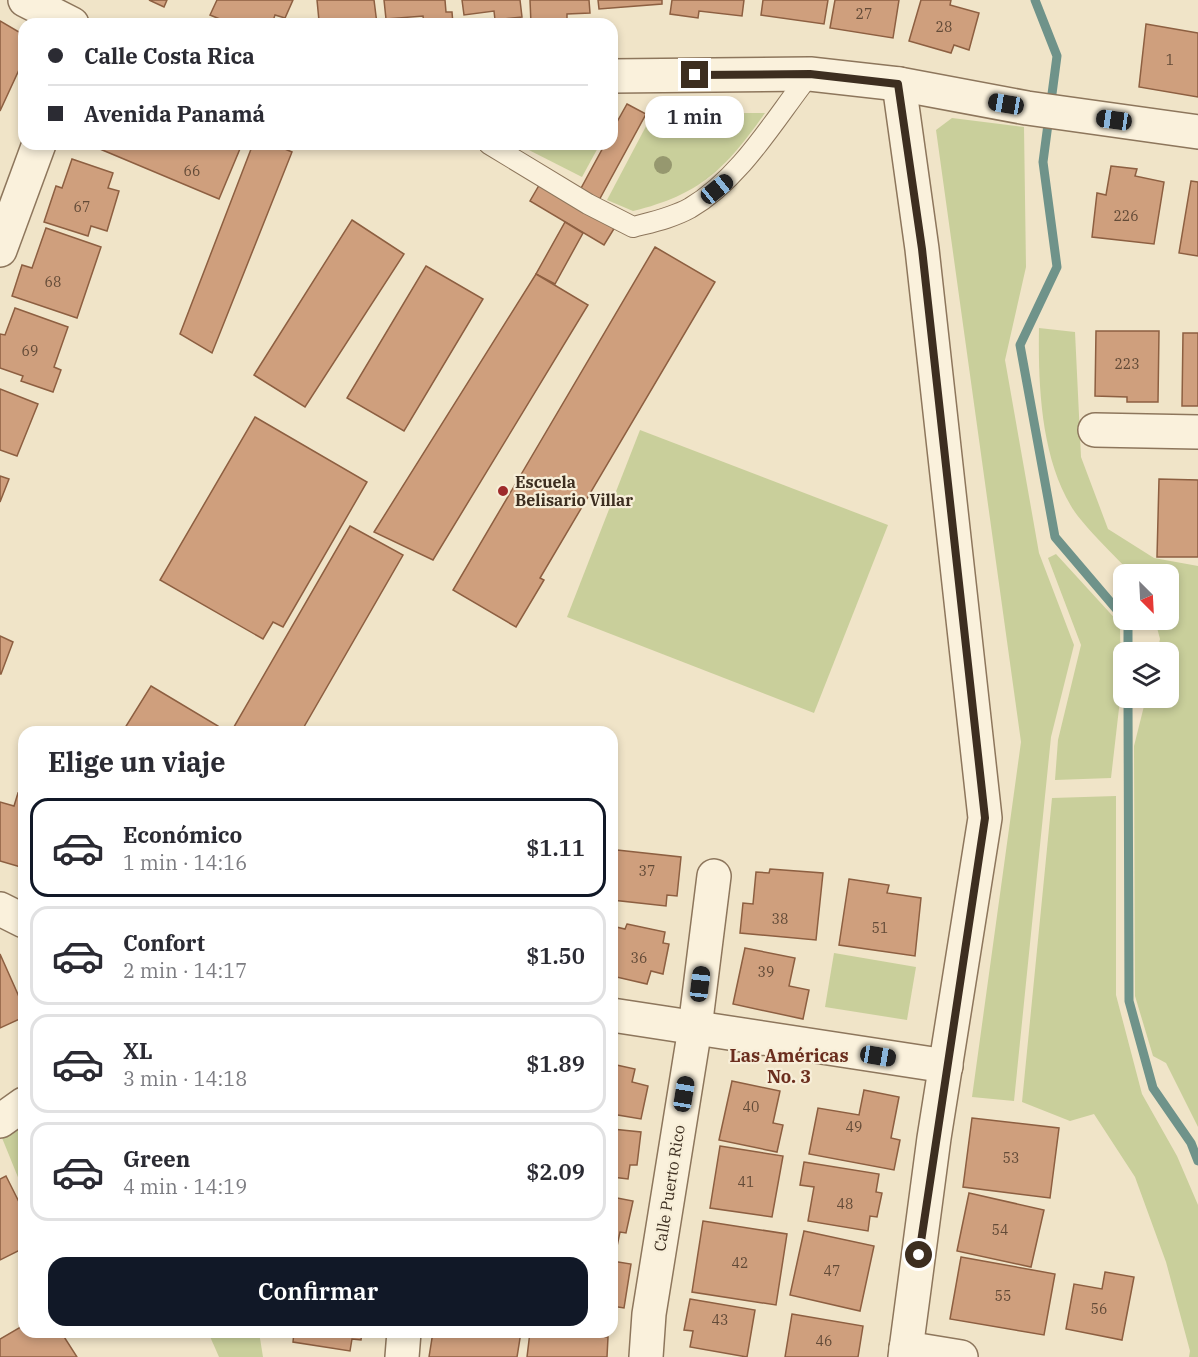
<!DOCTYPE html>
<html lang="es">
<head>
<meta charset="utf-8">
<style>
	body { margin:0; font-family:"IBM Plex Serif",serif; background:#f2f2f3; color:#2b2b33; height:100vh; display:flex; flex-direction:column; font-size:22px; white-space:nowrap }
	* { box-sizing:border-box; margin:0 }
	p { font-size:20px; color:#7c7c81 }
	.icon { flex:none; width:33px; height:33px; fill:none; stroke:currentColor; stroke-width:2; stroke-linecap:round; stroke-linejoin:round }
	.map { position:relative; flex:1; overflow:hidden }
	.drawer { position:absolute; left:18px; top:726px; width:600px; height:612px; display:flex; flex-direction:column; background:#fff; border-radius:18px; box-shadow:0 3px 9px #0003 }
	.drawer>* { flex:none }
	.banner { position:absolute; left:18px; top:18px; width:600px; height:132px; border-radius:18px; box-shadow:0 3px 9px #0003; display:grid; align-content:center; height:132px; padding:0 30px; background:#fff }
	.needle { width:39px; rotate:156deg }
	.controls { position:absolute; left:1113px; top:564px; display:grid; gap:12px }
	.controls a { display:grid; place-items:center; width:66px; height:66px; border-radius:12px; background:#fff; box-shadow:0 3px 9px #0003; font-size:30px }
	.end { position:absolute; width:27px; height:27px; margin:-14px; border:8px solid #3d2e20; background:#fff; box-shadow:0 0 0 3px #fff }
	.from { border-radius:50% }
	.bubble { position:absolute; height:42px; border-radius:18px; background:#fff; box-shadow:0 3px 9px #0003; font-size:20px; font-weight:600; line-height:42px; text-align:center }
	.car { position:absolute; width:18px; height:36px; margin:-18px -9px; border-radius:8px; box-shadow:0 0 4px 2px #0007; background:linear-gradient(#222 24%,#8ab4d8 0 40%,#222 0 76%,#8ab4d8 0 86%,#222 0) }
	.banner b { display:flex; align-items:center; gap:21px; height:57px; font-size:22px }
	.banner b+b { border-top:2px solid #e1e1e2 }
	.banner i { width:15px; height:15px; background:#2b2b33 }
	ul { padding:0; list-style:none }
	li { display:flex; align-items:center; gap:18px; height:99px; margin:0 12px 9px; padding:0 18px; border:3px solid #e1e1e2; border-radius:18px }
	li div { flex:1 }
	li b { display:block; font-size:22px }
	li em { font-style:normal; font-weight:600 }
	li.selected { border-color:#111827 }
	li>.icon { width:54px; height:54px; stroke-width:1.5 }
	h2 { padding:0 30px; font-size:27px; line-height:72px }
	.primary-button { display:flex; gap:12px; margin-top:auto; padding:12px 30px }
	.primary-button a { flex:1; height:69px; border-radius:18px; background:#111827; color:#fff; font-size:24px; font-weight:600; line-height:69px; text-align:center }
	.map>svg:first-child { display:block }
	.green { fill:#c9cf9b }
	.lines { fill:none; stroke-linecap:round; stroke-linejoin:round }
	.stream { stroke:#6f938a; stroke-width:9 }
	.building { fill:#cf9f7d; stroke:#8d5f41; stroke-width:1.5 }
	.service-casing { stroke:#8d765c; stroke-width:22 }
	.minor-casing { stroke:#8d765c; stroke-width:36 }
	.service { stroke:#faf1dc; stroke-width:20 }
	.minor { stroke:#faf1dc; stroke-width:33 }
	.tree { fill:#96986f }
	.route { stroke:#3d2e20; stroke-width:8 }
	.poi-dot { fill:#9e2a2b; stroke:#f7eed8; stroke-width:2 }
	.labels { text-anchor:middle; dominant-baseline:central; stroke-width:4.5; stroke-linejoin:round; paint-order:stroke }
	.number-label { font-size:14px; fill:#624a37 }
	.poi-label { font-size:16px; font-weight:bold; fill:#3d2e20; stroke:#f7eed8; text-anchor:start }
	.street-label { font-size:16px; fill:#3d2e20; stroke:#f7eed8 }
	.neighbourhood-label { font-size:18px; font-weight:bold; fill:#6b2e1e; stroke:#f7eed8 }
</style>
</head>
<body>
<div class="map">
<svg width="1198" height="1357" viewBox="0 0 1198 1357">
	<rect width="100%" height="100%" fill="#f0e4c8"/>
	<g class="green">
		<path d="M 653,113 L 765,113 C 725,169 701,194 633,211 L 607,200 Z"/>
		<path d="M 952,118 L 1024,127 L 1026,267 L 1005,360 L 1039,553 L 1074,645 L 1051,737 L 1014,1101 L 972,1097 L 1021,742 L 936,130 Z"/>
		<path d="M 517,144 L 600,144 L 582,177 Z"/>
		<path d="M 1039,328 L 1075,332 L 1081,457 L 1108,529 L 1154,558 L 1198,566 L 1198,1127 L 1166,1063 L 1153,1056 L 1135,996 L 1134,746 L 1146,698 L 1168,698 L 1168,652 L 1157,652 L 1160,639 L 1155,620 L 1168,620 L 1168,574 L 1132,574 C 1116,557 1082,525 1071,506 C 1041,456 1038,385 1039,328 Z"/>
		<path d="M 640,430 L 888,525 L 814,713 L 567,617 Z"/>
		<path d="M 1056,554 L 1120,624 L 1121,691 L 1111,778 L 1055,780 L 1058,740 L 1081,645 L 1048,558 Z"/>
		<path d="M 1116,796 L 1116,995 L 1142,1094 L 1177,1156 L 1198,1205 L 1198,1357 L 1189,1357 L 1190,1351 L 1166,1262 L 1135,1177 L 1094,1114 L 1070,1121 L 1022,1102 L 1052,798 Z"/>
		<path d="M 834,953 L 916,967 L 907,1020 L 825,1007 Z"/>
		<path d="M 24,1122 L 24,1192 L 0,1133 Z"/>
		<path d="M 208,1332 L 259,1332 L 263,1357 L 219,1357 Z"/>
	</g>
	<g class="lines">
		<g class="stream">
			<path d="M 1035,0 L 1057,56 L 1043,162 L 1057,267 L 1020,345 L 1055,537 L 1124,618"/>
			<path d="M 1125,620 L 1128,623 L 1128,652"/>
			<path d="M 1128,698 L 1129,1001 L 1153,1088 L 1191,1143 L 1198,1161"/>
		</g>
	</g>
	<g class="building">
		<path d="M 149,0 L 167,0 L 164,7 Z"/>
		<path d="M 217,0 L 293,0 L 285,18 L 275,15 L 272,24 L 232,24 L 210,15 Z"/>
		<path d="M 317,0 L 374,0 L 377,24 L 329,24 L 329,20 L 319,21 Z"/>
		<path d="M 384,0 L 445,0 L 446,12 L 452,12 L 453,24 L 424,24 L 423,16 L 386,19 Z"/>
		<path d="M 462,0 L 520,0 L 522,17 L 495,20 L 494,11 L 464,15 Z"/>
		<path d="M 530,0 L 589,0 L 590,13 L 567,14 L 567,24 L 531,24 Z"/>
		<path d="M 598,0 L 662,0 L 662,4 L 599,9 Z"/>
		<path d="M 672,0 L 744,0 L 742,16 L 699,11 L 698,18 L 670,14 Z"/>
		<path d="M 763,0 L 828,0 L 824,24 L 761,15 Z"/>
		<path d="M 835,0 L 899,0 L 893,38 L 830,28 Z"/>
		<path d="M 921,0 L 951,0 L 950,5 L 979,13 L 969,50 L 954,45 L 951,53 L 909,41 Z"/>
		<path d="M 0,21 L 24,35 L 24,59 L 0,111 Z"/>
		<path d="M 1146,24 L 1198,33 L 1198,97 L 1139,87 Z"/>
		<path d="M 627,104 L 646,114 L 598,202 L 579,192 L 605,144 L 612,144 L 612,131 Z"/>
		<path d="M 88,144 L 242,144 L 219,199 Z"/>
		<path d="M 253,144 L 273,144 L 292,152 L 212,353 L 180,334 Z"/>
		<path d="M 72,159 L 113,173 L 108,188 L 119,191 L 107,231 L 91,226 L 88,236 L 44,222 L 56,186 L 62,188 Z"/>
		<path d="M 1111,166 L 1137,169 L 1135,176 L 1164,182 L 1154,244 L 1092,237 L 1097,193 L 1106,195 Z"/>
		<path d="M 545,175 L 620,219 L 604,245 L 530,201 Z"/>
		<path d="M 1191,181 L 1198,182 L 1198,256 L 1179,253 Z"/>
		<path d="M 352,220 L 404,254 L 305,407 L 254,375 Z"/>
		<path d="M 565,222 L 583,233 L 555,284 L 536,274 Z"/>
		<path d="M 46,228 L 101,247 L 77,318 L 12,296 L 22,265 L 32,268 Z"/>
		<path d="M 655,247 L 715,282 L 540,578 L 544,580 L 516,627 L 453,590 Z"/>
		<path d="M 426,266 L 483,299 L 404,431 L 347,398 Z"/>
		<path d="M 536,274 L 588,305 L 433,560 L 374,532 Z"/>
		<path d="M 15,308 L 68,327 L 54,367 L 61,370 L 53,392 L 21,381 L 23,376 L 0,368 L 0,334 L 5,335 Z"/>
		<path d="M 1096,331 L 1159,331 L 1158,402 L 1127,402 L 1127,397 L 1095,396 Z"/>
		<path d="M 1183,333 L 1198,333 L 1198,406 L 1182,406 Z"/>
		<path d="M 0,389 L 38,404 L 17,456 L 0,450 Z"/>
		<path d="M 255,417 L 367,482 L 283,627 L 273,622 L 263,639 L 160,580 Z"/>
		<path d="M 0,476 L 9,479 L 0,502 Z"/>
		<path d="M 1159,479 L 1198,480 L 1198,557 L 1157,557 Z"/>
		<path d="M 350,526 L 403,555 L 301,732 L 231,732 Z"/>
		<path d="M 0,636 L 13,642 L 1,674 L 0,674 Z"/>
		<path d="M 151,686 L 218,726 L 215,732 L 123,731 Z"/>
		<path d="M 18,793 L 24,795 L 24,868 L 0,861 L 0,802 L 14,806 Z"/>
		<path d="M 617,850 L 681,857 L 677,896 L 667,895 L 666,906 L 612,900 Z"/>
		<path d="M 770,869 L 823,873 L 816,940 L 740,933 L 743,903 L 753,904 L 756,872 L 769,873 Z"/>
		<path d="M 849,879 L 889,885 L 887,893 L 921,898 L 915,956 L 839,945 Z"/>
		<path d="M 627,924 L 665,932 L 663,943 L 669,944 L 663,974 L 651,971 L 647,984 L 612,976 L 612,926 L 625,929 Z"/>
		<path d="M 745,948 L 795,958 L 789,986 L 809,990 L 803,1019 L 733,1004 Z"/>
		<path d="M 0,954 L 24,1008 L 24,1017 L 0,1028 Z"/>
		<path d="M 612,1064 L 635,1069 L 632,1082 L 648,1086 L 641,1119 L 612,1114 Z"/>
		<path d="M 732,1081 L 780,1091 L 773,1123 L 783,1125 L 777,1152 L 719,1140 Z"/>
		<path d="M 864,1090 L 899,1097 L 891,1138 L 900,1140 L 894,1170 L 809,1154 L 818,1108 L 859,1115 Z"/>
		<path d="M 972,1118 L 1059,1128 L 1050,1198 L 963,1187 Z"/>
		<path d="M 612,1129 L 641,1132 L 637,1165 L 630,1165 L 628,1179 L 612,1177 Z"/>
		<path d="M 720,1146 L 783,1156 L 772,1217 L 710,1208 Z"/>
		<path d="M 804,1162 L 879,1174 L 876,1192 L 882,1193 L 877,1217 L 870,1216 L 868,1231 L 808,1221 L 814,1187 L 800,1185 Z"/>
		<path d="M 6,1176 L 24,1212 L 24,1248 L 0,1260 L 0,1179 Z"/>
		<path d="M 969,1193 L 1044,1210 L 1031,1267 L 957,1251 Z"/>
		<path d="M 612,1197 L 633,1201 L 626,1233 L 620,1232 L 616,1251 L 612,1250 Z"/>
		<path d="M 703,1221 L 787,1234 L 776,1305 L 692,1292 Z"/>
		<path d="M 804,1231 L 874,1246 L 860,1311 L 790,1295 Z"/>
		<path d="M 961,1257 L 1055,1274 L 1044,1335 L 950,1319 Z"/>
		<path d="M 612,1261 L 631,1264 L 624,1308 L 612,1306 Z"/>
		<path d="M 1105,1272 L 1134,1277 L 1122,1340 L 1066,1329 L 1074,1284 L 1102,1289 Z"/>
		<path d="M 690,1299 L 755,1310 L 747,1357 L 690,1347 L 693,1331 L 684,1330 Z"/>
		<path d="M 792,1314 L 863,1326 L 858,1357 L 785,1357 Z"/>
		<path d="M 24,1325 L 24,1332 L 61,1332 L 77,1357 L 0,1357 L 0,1339 Z"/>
		<path d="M 294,1332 L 362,1332 L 361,1340 L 352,1339 L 350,1351 L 293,1342 Z"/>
		<path d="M 433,1332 L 521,1332 L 517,1357 L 429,1357 Z"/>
		<path d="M 530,1332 L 608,1337 L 607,1357 L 527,1357 Z"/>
	</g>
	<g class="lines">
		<defs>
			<path id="service" d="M 489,144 L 588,204 L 633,227 C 652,222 672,218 690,208 C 741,178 774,120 810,74"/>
			<g id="minor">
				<path d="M 25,0 L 72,24"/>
				<path d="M 612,76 L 810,74 L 899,84 L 1027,108 L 1198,132"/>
				<path d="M 899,84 L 922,249 L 985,818 L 934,1138 L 905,1357"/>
				<path d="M 0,250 L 39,144"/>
				<path d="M 1095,430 L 1198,432"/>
				<path d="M 0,909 L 24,921"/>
				<path d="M 612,1015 L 946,1066"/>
				<path d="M 0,1121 L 24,1104"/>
				<path d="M 906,1348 L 961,1357"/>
				<path d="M 402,1357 L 404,1332"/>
				<path d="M 646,1357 L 649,1314 L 695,1028 L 714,876"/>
			</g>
		</defs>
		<use href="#service" class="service-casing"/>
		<use href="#minor" class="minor-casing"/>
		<use href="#service" class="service"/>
		<use href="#minor" class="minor"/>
	</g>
	<circle class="tree" cx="663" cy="165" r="9"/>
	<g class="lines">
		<path class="route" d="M 695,75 L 810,74 L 898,84 L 922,249 L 985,818 L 919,1255"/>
	</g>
	<circle class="poi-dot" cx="503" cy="491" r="6"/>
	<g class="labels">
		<g class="number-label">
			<text x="864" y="14">27</text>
			<text x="944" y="27">28</text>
			<text x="1170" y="60">1</text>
			<text x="192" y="171">66</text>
			<text x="82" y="207">67</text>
			<text x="1126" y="216">226</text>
			<text x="53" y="282">68</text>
			<text x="30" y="351">69</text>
			<text x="1127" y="364">223</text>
			<text x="647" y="871">37</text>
			<text x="780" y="919">38</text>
			<text x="880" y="928">51</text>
			<text x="639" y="958">36</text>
			<text x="766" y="972">39</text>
			<text x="751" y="1107">40</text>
			<text x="854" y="1127">49</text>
			<text x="1011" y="1158">53</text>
			<text x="746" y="1182">41</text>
			<text x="845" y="1204">48</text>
			<text x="1000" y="1230">54</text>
			<text x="740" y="1263">42</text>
			<text x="832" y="1271">47</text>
			<text x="1003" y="1296">55</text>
			<text x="1099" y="1309">56</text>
			<text x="720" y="1320">43</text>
			<text x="824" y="1341">46</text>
		</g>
		<g class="poi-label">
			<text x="515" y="482">Escuela<tspan x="515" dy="18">Belisario Villar</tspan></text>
		</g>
		<g class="street-label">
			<text transform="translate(669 1188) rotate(-81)">Calle Puerto Rico</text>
		</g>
		<g class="neighbourhood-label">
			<text x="789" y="1055">Las Américas<tspan x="789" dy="21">No. 3</tspan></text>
		</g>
	</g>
</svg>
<div class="controls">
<a><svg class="needle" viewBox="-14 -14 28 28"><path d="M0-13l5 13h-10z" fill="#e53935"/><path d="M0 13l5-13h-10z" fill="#7c7c81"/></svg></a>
<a><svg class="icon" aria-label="layers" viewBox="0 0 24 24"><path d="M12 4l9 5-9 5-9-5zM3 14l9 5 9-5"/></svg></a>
</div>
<i class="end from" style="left:919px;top:1255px"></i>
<i class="end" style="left:695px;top:75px"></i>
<div class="bubble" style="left:645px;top:96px;width:99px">1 min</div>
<i class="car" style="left:1006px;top:104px;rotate:280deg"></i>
<i class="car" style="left:1114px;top:120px;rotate:278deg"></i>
<i class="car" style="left:717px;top:189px;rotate:51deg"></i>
<i class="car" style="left:700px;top:984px;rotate:7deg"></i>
<i class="car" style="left:878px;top:1056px;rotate:99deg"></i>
<i class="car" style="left:684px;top:1094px;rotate:9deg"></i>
<div class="banner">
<b><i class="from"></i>Calle Costa Rica</b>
<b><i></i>Avenida Panamá</b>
</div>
<section class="drawer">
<h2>Elige un viaje</h2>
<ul>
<li class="selected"><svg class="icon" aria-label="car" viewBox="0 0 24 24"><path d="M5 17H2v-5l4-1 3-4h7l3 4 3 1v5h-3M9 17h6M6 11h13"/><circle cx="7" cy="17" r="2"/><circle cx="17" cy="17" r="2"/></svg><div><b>Económico</b><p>1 min · 14:16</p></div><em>$1.11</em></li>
<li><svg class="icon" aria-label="car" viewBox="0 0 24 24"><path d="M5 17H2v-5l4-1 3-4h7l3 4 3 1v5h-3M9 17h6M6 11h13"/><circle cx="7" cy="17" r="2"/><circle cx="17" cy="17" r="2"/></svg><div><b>Confort</b><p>2 min · 14:17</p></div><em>$1.50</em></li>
<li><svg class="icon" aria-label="car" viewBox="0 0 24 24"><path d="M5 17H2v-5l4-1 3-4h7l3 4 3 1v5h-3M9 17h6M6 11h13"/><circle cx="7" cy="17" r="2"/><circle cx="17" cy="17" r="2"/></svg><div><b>XL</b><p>3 min · 14:18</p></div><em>$1.89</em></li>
<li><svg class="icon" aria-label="car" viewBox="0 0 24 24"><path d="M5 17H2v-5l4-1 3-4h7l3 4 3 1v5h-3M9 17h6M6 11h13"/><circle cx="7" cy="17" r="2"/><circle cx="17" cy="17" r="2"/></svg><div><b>Green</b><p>4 min · 14:19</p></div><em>$2.09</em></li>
</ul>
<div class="primary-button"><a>Confirmar</a></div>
</section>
</div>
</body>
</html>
